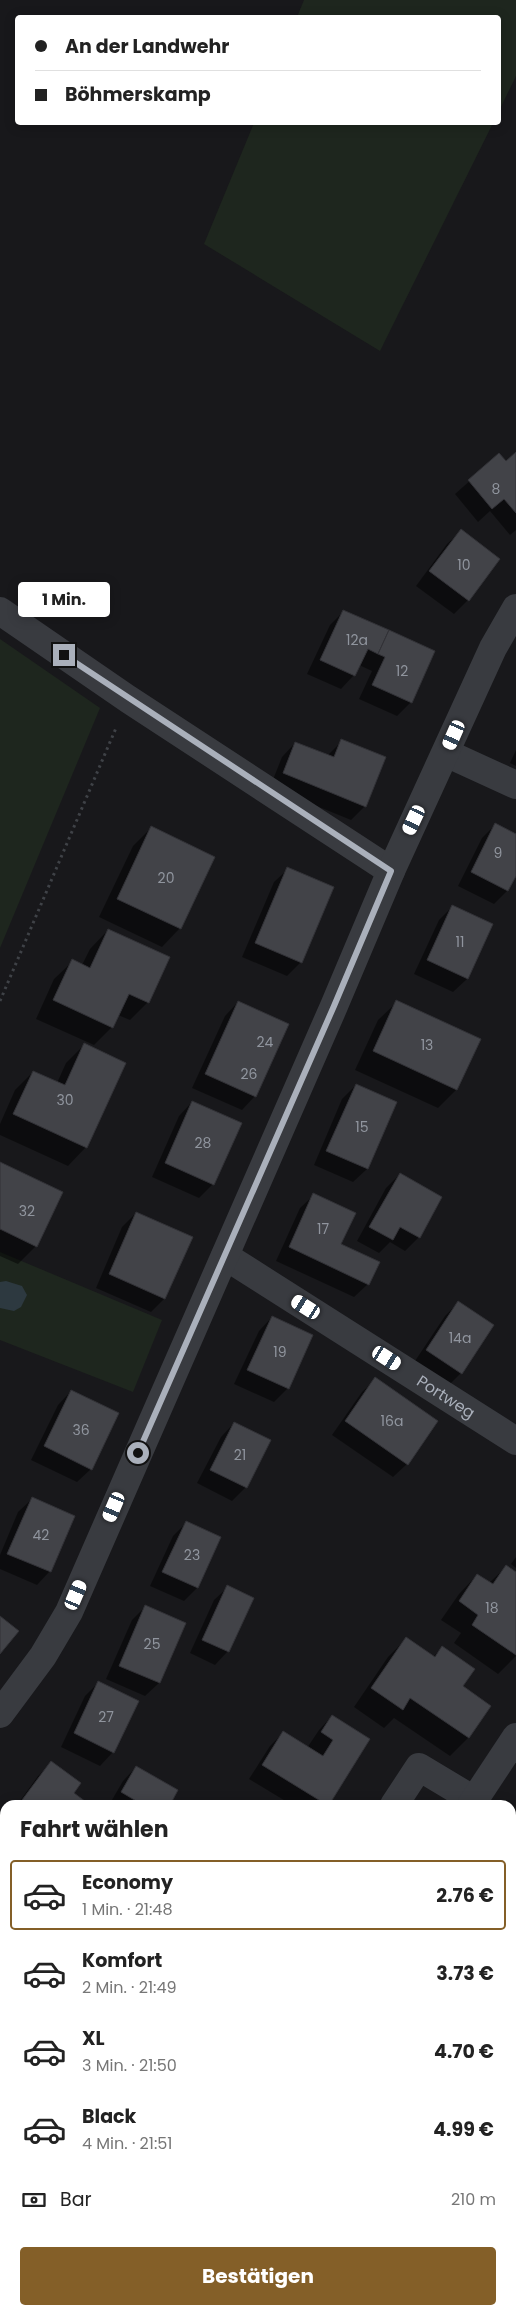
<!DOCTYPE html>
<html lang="de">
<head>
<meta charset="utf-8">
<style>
	body { margin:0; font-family:Poppins,sans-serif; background:#f6f6f6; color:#222; height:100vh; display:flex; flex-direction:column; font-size:19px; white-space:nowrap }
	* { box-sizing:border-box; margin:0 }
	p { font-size:16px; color:#767676 }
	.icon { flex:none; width:28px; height:28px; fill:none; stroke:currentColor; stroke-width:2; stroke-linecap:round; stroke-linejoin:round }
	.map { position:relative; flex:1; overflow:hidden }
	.side { position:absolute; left:0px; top:1800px; width:516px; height:515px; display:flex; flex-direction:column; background:#fff; border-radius:15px 15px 0 0; box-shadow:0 2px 12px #0003 }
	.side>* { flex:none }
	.banner { position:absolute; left:15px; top:15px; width:486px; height:110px; border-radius:5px; box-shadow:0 2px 12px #0003; display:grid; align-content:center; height:110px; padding:0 20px; background:#fff }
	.end { position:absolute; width:22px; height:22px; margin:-11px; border:6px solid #aab0bb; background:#111; box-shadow:0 0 0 2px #111 }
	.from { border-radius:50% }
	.bubble { position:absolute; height:35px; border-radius:5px; background:#fff; box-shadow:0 2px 12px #0003; font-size:16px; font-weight:700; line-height:35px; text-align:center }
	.car { position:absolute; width:15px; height:30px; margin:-15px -8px; border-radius:6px; box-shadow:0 0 4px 1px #0007; background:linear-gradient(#fff 24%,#345 0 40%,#fff 0 76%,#345 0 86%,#fff 0) }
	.banner b { display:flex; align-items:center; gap:18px; height:48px; font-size:19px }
	.banner b+b { border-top:1px solid #e0e0e0 }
	.banner i { width:12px; height:12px; background:#222 }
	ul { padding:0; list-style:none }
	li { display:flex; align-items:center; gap:15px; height:70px; margin:0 10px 8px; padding:0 10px; border:2px solid transparent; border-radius:5px }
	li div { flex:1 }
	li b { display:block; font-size:19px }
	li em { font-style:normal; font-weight:700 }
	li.on { border-color:#845f28 }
	li>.icon { width:45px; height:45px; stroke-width:1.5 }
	h2 { padding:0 20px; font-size:22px; line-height:60px }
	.pay { display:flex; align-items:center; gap:12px; height:55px; padding:0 20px; font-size:19px }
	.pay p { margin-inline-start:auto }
	.primary-button { display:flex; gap:10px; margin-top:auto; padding:10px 20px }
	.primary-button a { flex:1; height:58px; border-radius:5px; background:#845f28; color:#fff; font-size:20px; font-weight:700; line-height:58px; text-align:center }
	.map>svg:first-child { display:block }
	.green { fill:#1e261e }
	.water { fill:#2d3940 }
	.shadow { fill:#0007 }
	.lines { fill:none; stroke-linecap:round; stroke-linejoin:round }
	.stream { stroke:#2d3940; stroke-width:10 }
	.building { fill:#424348; stroke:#323237 }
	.path { stroke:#3f4247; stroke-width:3; stroke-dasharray:2.5 4; stroke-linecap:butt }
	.street { stroke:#393b40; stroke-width:28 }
	.route { stroke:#aab0bb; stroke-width:6 }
	.labels { text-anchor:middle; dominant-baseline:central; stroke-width:4.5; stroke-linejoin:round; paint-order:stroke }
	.number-label { font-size:14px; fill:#90959e }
	.street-label { font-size:16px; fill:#aab0bb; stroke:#131316 }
</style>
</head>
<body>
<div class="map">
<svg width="516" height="2315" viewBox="0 0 516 2315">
	<rect width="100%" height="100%" fill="#18181b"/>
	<g class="green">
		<path d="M 304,0 L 516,0 L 516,76 L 499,111 L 499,18 L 297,17 Z"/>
		<path d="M 254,123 L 493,123 L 380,351 L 204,244 Z"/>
		<path d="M 0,639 L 100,708 L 0,948 Z"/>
		<path d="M 0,1252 L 162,1320 L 133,1392 L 0,1340 Z"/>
		<path d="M 0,1865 L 5,1870 L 5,2310 L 511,2310 L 511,2221 L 516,2222 L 516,2315 L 0,2315 Z"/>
		<path d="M 516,2141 L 516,2216 L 511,2215 L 511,2148 Z"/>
	</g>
	<path class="water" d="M 6,1281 L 22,1286 L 27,1295 L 21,1307 L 14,1311 L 0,1308 L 0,1282 Z"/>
	<g class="shadow">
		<path d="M 516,454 L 516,530 L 510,535 L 490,511 L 478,522 L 455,494 L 499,455 L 506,463 Z"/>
		<path d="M 461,531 L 498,559 L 468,600 L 454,614 L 416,586 L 447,544 Z"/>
		<path d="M 344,611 L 434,652 L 411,702 L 397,716 L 359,699 L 372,671 L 359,665 L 354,675 L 341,689 L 307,674 L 330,625 Z"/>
		<path d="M 342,741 L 365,806 L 351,820 L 270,787 L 282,757 L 295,743 L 327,756 Z"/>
		<path d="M 516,750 L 516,766 L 510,763 Z"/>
		<path d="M 495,825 L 516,835 L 516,873 L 507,891 L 494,904 L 458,886 L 482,838 Z"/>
		<path d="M 151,828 L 180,928 L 162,947 L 99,917 L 133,846 Z"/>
		<path d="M 288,869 L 301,962 L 287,976 L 242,957 L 274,882 Z"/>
		<path d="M 452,907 L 491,925 L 467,979 L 453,992 L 414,974 L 439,920 Z"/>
		<path d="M 108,930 L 148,1002 L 130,1020 L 118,1015 L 112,1027 L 94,1045 L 36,1019 L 54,979 L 73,961 L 82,965 L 90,949 Z"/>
		<path d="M 238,1002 L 255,1096 L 242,1110 L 192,1088 L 225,1016 Z"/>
		<path d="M 397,1002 L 456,1090 L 438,1108 L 355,1070 L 378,1020 Z"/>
		<path d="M 84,1045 L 86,1147 L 68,1166 L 0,1135 L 0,1124 L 15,1090 L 33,1072 L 57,1083 L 66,1063 Z"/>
		<path d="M 356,1085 L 395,1102 L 367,1169 L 353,1182 L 314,1165 L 342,1099 Z"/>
		<path d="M 192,1102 L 213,1184 L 199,1198 L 152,1177 L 179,1116 Z"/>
		<path d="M 0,1164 L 36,1246 L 18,1264 L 0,1256 Z"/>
		<path d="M 400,1174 L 419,1237 L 405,1251 L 390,1242 L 379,1253 L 357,1241 L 386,1188 Z"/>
		<path d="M 314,1195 L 340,1245 L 368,1284 L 354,1297 L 276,1261 L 300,1208 Z"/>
		<path d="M 136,1213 L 164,1299 L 151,1312 L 96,1288 L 122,1227 Z"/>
		<path d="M 458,1303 L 461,1373 L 448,1386 L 413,1364 L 445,1316 Z"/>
		<path d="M 272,1317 L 288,1388 L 274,1402 L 234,1384 L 259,1331 Z"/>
		<path d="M 376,1379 L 407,1464 L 393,1477 L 332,1435 L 362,1392 Z"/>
		<path d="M 71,1391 L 91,1469 L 77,1482 L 31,1460 L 58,1405 Z"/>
		<path d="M 234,1423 L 246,1487 L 232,1501 L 197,1483 L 221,1437 Z"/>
		<path d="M 32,1499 L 50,1571 L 37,1585 L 0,1569 L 0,1555 L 18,1512 Z"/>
		<path d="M 186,1523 L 197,1588 L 184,1601 L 150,1586 L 173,1536 Z"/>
		<path d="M 516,1557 L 516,1568 L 511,1564 Z"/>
		<path d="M 506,1567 L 516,1573 L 516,1656 L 498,1674 L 454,1643 L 461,1633 L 441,1620 L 459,1594 L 477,1575 L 489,1583 Z"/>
		<path d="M 228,1587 L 228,1651 L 215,1665 L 190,1653 L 214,1600 Z"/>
		<path d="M 145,1607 L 184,1624 L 159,1683 L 145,1696 L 106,1679 L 132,1620 Z"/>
		<path d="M 406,1639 L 433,1657 L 442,1648 L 461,1687 L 489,1706 L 468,1738 L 450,1756 L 394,1718 L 384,1728 L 354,1707 L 388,1657 Z"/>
		<path d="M 98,1683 L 113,1752 L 100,1766 L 61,1747 L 85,1696 Z"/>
		<path d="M 332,1716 L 368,1739 L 327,1805 L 292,1805 L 249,1779 L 270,1746 L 283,1733 L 307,1748 L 319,1730 Z"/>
		<path d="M 52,1763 L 73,1793 L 88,1805 L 17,1805 L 38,1776 Z"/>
		<path d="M 136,1767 L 168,1805 L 109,1805 L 123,1781 Z"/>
		<path d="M 511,1859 L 516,1862 L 516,1931 L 511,1935 Z"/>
	</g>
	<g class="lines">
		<g class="stream">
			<path d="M 0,2249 L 5,2251"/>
			<path d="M 206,2310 L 223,2315"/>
		</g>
	</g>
	<g class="building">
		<path d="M 516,452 L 516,513 L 504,499 L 492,509 L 468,480 L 499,453 L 506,461 Z"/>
		<path d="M 461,529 L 500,559 L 469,601 L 429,571 Z"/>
		<path d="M 343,610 L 389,630 L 378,654 L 368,649 L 355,676 L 320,660 Z"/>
		<path d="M 389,630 L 435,651 L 412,703 L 372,685 L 385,657 L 378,654 Z"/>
		<path d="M 341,739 L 386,757 L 366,807 L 283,773 L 295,742 L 334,757 Z"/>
		<path d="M 495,823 L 516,834 L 516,876 L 508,891 L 471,872 Z"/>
		<path d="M 151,826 L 215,857 L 181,929 L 117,899 Z"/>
		<path d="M 287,867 L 334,887 L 302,963 L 255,943 Z"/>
		<path d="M 452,905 L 493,924 L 468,979 L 427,960 Z"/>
		<path d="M 108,929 L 170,957 L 149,1003 L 129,994 L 113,1028 L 53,1000 L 72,959 L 90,968 Z"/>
		<path d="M 396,1000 L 481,1039 L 457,1090 L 373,1051 Z"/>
		<path d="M 238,1001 L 289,1024 L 256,1097 L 205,1074 Z"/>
		<path d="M 84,1043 L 126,1063 L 87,1148 L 13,1114 L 33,1071 L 65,1085 Z"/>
		<path d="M 356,1084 L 397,1102 L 368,1169 L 326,1151 Z"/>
		<path d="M 192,1101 L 242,1123 L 214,1185 L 165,1163 Z"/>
		<path d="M 0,1162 L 63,1192 L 37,1247 L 0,1229 Z"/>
		<path d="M 400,1173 L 442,1197 L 420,1238 L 400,1227 L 393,1240 L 369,1227 Z"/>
		<path d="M 313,1193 L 356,1213 L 341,1244 L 380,1262 L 369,1285 L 289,1247 Z"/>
		<path d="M 136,1212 L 193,1237 L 165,1299 L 109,1274 Z"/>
		<path d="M 458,1301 L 494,1325 L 462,1374 L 426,1350 Z"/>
		<path d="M 272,1316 L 313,1335 L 289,1389 L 247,1370 Z"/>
		<path d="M 375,1377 L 438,1421 L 408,1465 L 345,1421 Z"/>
		<path d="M 71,1390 L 119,1413 L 92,1470 L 44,1446 Z"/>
		<path d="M 234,1422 L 271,1440 L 247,1488 L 210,1470 Z"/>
		<path d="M 32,1497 L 75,1516 L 51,1572 L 7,1554 Z"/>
		<path d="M 186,1521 L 221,1537 L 198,1588 L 162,1572 Z"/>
		<path d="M 506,1565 L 516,1572 L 516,1655 L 472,1625 L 478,1615 L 459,1601 L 477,1574 L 493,1584 Z"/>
		<path d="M 227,1585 L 254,1598 L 229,1652 L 202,1640 Z"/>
		<path d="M 145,1605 L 186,1623 L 160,1683 L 119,1666 Z"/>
		<path d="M 0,1616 L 19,1631 L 0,1654 Z"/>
		<path d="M 406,1637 L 435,1657 L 442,1646 L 475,1669 L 463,1686 L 491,1706 L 469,1738 L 410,1698 L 403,1710 L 371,1688 Z"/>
		<path d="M 98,1681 L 139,1701 L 114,1753 L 74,1733 Z"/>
		<path d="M 332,1715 L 370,1739 L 329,1805 L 327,1805 L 262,1765 L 283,1731 L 323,1756 L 333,1740 L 321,1732 Z"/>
		<path d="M 51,1761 L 81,1783 L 74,1793 L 90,1805 L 28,1805 L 22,1800 Z"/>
		<path d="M 136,1766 L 178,1790 L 170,1805 L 143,1805 L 121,1792 Z"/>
		<path d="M 511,1857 L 516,1861 L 516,1915 L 511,1912 Z"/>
	</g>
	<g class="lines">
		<g class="path">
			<path d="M 0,1001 L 116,728"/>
			<path d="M 0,2208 L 5,2210"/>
			<path d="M 0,2287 L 5,2289"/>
			<path d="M 80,2310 L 97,2315"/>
			<path d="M 332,2310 L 348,2315"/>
		</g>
		<g class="street">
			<path d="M 0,611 L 128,699 L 391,871"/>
			<path d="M 446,753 L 516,785"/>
			<path id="s1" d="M 225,1256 L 516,1441"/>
			<path d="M 0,1714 L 43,1656 L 69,1612 L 334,1006 L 391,871 L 493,648 L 516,608"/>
			<path d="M 394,1805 L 419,1767 L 474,1800"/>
			<path d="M 471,1805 L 516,1737"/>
		</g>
	</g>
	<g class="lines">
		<path class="route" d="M 64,655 L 391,871 L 334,1006 L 138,1453"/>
	</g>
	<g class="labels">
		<g class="number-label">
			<text x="496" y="489">8</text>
			<text x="464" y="565">10</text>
			<text x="357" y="640">12a</text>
			<text x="402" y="671">12</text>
			<text x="498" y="853">9</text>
			<text x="166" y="878">20</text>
			<text x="460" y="942">11</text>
			<text x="265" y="1042">24</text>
			<text x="427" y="1045">13</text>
			<text x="249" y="1074">26</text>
			<text x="65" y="1100">30</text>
			<text x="362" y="1127">15</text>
			<text x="203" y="1143">28</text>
			<text x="27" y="1211">32</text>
			<text x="323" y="1229">17</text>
			<text x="460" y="1338">14a</text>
			<text x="280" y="1352">19</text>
			<text x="392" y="1421">16a</text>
			<text x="81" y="1430">36</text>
			<text x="240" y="1455">21</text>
			<text x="41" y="1535">42</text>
			<text x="192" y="1555">23</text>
			<text x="492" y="1608">18</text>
			<text x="152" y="1644">25</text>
			<text x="106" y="1717">27</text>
		</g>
		<g class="street-label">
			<text stroke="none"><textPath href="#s1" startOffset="262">Portweg</textPath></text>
		</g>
	</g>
</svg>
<i class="end from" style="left:138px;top:1453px"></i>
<i class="end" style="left:64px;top:655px"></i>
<div class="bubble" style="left:18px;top:582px;width:92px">1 Min.</div>
<i class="car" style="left:454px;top:735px;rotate:204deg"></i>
<i class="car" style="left:414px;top:820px;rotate:205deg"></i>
<i class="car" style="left:306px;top:1307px;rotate:302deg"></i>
<i class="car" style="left:387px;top:1358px;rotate:122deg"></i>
<i class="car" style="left:114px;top:1507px;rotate:203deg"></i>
<i class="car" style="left:76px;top:1595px;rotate:23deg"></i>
<div class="banner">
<b><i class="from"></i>An der Landwehr</b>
<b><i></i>Böhmerskamp</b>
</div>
<section class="side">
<h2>Fahrt wählen</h2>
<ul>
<li class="on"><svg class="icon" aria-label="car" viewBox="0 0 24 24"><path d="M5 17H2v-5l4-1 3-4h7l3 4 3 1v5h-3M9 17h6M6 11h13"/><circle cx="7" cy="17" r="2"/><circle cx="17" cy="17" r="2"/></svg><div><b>Economy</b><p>1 Min. · 21:48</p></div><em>2.76 €</em></li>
<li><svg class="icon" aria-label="car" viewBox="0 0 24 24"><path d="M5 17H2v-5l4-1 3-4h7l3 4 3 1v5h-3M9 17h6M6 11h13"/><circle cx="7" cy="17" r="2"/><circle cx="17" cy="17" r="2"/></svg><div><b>Komfort</b><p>2 Min. · 21:49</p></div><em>3.73 €</em></li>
<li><svg class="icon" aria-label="car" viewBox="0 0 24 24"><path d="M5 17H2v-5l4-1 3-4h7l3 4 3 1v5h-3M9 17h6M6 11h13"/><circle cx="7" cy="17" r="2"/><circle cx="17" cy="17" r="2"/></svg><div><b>XL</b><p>3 Min. · 21:50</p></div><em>4.70 €</em></li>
<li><svg class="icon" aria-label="car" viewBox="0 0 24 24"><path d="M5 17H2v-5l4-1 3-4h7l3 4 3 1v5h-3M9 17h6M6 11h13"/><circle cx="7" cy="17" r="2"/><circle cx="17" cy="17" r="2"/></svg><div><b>Black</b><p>4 Min. · 21:51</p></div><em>4.99 €</em></li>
</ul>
<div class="pay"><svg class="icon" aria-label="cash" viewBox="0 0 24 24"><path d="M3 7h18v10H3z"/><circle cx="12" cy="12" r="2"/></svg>Bar<p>210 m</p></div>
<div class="primary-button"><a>Bestätigen</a></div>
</section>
</div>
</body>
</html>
